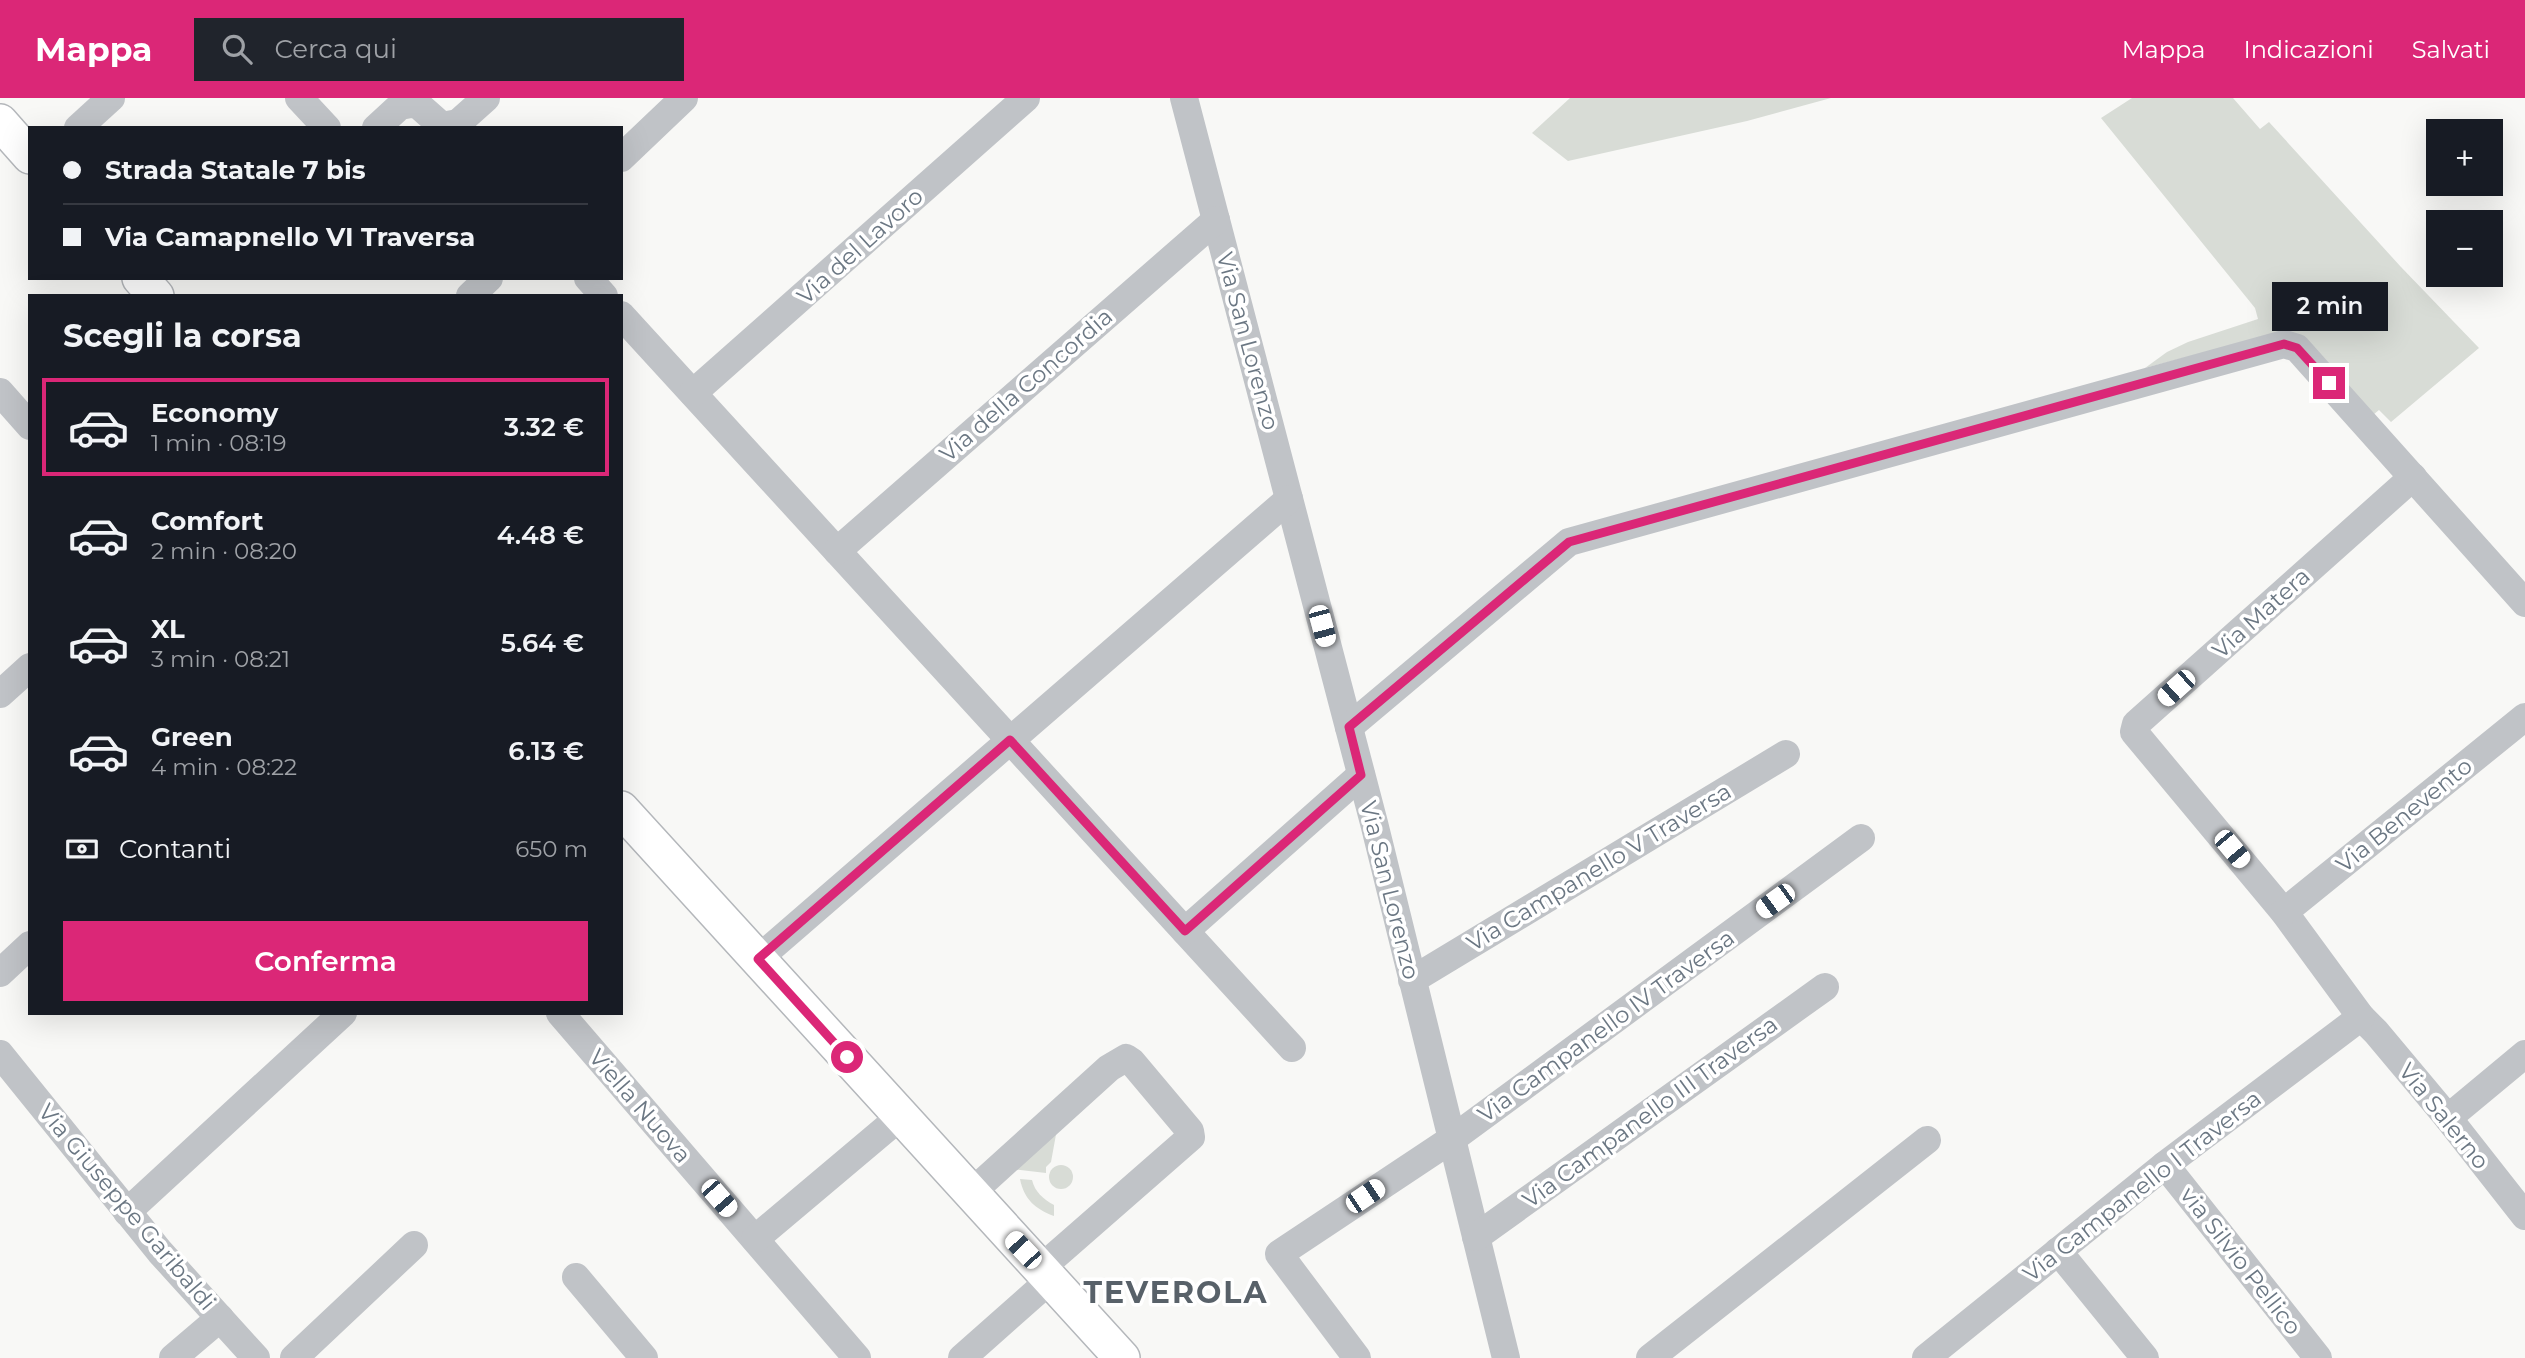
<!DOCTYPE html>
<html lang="it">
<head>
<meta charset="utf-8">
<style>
	body { margin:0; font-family:Montserrat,sans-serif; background:#20242c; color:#f1f3f6; height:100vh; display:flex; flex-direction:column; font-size:26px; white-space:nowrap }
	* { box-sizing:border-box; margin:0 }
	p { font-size:23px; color:#9ea1a6 }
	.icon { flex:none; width:38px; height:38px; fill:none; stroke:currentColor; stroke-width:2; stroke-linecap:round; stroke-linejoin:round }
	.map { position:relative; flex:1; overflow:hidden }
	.details { position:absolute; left:28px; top:196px; width:595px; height:721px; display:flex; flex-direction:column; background:#171b24; border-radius:0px; box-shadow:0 7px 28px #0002 }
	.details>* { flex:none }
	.banner { position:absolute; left:28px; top:28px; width:595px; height:154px; border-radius:0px; box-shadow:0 7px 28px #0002; display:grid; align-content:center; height:154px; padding:0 35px; background:#171b24 }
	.tools { position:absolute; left:2426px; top:21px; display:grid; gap:14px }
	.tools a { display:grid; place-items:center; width:77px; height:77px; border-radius:0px; background:#171b24; box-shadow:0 7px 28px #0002; font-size:35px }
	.end { position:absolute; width:32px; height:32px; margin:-16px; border:9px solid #db2777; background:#fff; box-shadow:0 0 0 4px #fff }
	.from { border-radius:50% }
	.bubble { position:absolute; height:49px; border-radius:0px; background:#171b24; box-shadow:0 7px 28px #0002; font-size:23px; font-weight:600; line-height:49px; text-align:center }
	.car { position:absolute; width:21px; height:42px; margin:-21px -10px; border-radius:9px; box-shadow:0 0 5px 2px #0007; background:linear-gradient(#fff 24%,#345 0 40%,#fff 0 76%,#345 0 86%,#fff 0) }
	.banner b { display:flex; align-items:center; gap:24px; height:66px; font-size:26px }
	.banner b+b { border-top:2px solid #363941 }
	.banner i { width:18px; height:18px; background:#f1f3f6 }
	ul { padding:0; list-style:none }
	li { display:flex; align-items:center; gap:21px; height:98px; margin:0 14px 10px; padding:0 21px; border:4px solid transparent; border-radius:0px }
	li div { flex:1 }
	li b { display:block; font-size:26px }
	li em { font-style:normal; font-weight:600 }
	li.active { border-color:#db2777 }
	li>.icon { width:63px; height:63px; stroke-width:1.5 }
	h2 { padding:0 35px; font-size:32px; line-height:84px }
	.pay { display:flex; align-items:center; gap:18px; height:77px; padding:0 35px; font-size:26px }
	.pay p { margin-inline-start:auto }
	.primary-button { display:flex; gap:14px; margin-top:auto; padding:14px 35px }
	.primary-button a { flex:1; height:80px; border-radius:0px; background:#db2777; color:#fff; font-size:28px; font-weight:600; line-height:80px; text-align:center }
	header { display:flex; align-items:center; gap:42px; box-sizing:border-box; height:98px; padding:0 35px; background:#db2777; color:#fff }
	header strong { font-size:33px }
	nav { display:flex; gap:38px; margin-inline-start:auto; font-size:24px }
	.search { width:490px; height:63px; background:#20242c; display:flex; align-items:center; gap:18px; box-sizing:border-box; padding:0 24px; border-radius:0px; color:#9ea1a6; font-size:26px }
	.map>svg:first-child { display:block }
	.green { fill:#d8dcd6 }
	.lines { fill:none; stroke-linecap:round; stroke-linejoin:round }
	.major-casing { stroke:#b4b7bb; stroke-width:38 }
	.minor { stroke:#c0c3c7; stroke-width:28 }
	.major { stroke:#fff; stroke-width:35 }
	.route { stroke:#db2777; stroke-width:9 }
	.labels { text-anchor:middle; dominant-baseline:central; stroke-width:7; stroke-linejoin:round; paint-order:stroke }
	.street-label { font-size:23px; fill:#6b7783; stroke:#fff }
	.district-label { font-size:30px; font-weight:bold; letter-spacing:2px; fill:#586169; stroke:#fff }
</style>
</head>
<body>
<header>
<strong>Mappa</strong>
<div class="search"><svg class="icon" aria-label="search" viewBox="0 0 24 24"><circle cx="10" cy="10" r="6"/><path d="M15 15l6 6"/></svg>Cerca qui</div>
<nav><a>Mappa</a><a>Indicazioni</a><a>Salvati</a></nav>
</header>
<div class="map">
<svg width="2525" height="1260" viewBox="0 0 2525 1260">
	<rect width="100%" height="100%" fill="#f8f8f6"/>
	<g class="green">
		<path d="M 1570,0 L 1831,0 L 1747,23 L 1568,63 L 1532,35 Z"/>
		<path d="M 2132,0 L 2233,0 L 2260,31 L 2269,24 L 2401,169 L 2479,250 L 2391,324 L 2379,312 L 2356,331 L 2275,236 L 2145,270 L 2167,254 L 2188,244 L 2258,221 L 2255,210 L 2101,20 Z"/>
		<path d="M 1057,1031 L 1051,1064 L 1046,1069 L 1046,1075 L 1012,1071 Z"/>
		<circle cx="1061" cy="1079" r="12"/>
		<path d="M 1020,1081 L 1032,1082 C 1035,1094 1043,1101 1054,1107 L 1054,1118 C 1035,1111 1024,1101 1020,1081 Z"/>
	</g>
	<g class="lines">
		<defs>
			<g id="major">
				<path d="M 0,24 L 30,58"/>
				<path d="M 140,180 L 156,198"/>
				<path d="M 621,711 L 1122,1260"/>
			</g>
		</defs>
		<use href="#major" class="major-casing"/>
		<g class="minor">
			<path d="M 299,0 L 327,30"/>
			<path d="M 1184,0 L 1374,725 L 1506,1260"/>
			<path d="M 78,30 L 111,0"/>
			<path d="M 376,30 L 400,8 L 416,5 L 442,28 L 458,25 L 486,0"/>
			<path d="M 621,60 L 684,0"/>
			<path d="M 588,180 L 604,198"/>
			<path d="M 470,198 L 489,180"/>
			<path d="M 621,217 L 1292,950"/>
			<path d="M 0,294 L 30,328"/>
			<path d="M 693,295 L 1026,0"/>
			<path d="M 2413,379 L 2136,626 L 2134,634 L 2284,814 L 2361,919 L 2376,934 L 2448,1020 L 2525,1118"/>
			<path d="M 837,453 L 1216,122"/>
			<path d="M 0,596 L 30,569"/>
			<path d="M 1349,629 L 1569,444 L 2284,246 L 2297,250 L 2525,505"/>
			<path d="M 2284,814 L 2525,619"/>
			<path d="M 1185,833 L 1361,677"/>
			<path d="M 758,861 L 1289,401"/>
			<path d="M 0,875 L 30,847"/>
			<path d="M 1412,882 L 1786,656"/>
			<path d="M 560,915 L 857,1260"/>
			<path d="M 0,956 L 160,1154 L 256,1260"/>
			<path d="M 2448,1020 L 2525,956"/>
			<path d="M 2165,1067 L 2318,1260"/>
			<path d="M 971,1095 L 1109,970 L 1126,960 L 1132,964 L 1190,1033 L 1191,1039 L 1040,1171"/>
			<path d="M 127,1114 L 343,915"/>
			<path d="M 1476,1139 L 1825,889"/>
			<path d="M 755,1141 L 901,1018"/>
			<path d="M 2058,1153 L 2145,1260"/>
			<path d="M 576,1179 L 644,1260"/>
			<path d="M 173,1260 L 220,1220"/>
			<path d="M 294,1260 L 414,1147"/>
			<path d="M 962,1260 L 1050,1182"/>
			<path d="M 1357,1260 L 1279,1156 L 1452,1041 L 1861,740"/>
			<path d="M 1650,1260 L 1927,1042"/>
			<path d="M 1926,1260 L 2165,1067 L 2361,919"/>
		</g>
		<use href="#major" class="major"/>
	</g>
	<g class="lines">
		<path class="route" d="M 847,959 L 758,861 L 1010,642 L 1185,833 L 1361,677 L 1349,629 L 1569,444 L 2284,246 L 2297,250 L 2329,285"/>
	</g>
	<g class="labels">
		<g class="street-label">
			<text transform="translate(860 148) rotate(-42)">Via del Lavoro</text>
			<text transform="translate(1248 243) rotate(75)">Via San Lorenzo</text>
			<text transform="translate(1026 287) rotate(-41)">Via della Concordia</text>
			<text transform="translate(2261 515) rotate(-42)">Via Matera</text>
			<text transform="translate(2404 717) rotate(-39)">Via Benevento</text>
			<text transform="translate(1599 769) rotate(-31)">Via Campanello V Traversa</text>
			<text transform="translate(1390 792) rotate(76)">Via San Lorenzo</text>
			<text transform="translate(1606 928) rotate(-36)">Via Campanello IV Traversa</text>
			<text transform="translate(640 1008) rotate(49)">Viella Nuova</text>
			<text transform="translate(1650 1014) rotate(-36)">Via Campanello III Traversa</text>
			<text transform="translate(2444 1018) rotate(51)">Via Salerno</text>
			<text transform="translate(2142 1088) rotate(-38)">Via Campanello I Traversa</text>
			<text transform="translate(127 1109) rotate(50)">Via Giuseppe Garibaldi</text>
			<text transform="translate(2241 1163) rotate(52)">via Silvio Pellico</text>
		</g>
		<g class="district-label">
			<text x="1176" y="1194">TEVEROLA</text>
		</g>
	</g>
</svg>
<div class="tools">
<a>+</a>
<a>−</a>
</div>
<i class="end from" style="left:847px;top:959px"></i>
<i class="end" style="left:2329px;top:285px"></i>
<div class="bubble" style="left:2272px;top:184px;width:116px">2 min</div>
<i class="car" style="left:1322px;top:528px;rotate:165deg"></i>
<i class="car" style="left:2176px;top:590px;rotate:228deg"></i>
<i class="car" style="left:2232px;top:751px;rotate:140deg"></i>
<i class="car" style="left:1775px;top:803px;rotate:234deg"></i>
<i class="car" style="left:1365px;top:1098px;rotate:56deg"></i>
<i class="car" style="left:719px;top:1100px;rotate:139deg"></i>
<i class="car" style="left:1023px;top:1152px;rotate:317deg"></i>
<div class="banner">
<b><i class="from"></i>Strada Statale 7 bis</b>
<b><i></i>Via Camapnello VI Traversa</b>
</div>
<section class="details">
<h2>Scegli la corsa</h2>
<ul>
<li class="active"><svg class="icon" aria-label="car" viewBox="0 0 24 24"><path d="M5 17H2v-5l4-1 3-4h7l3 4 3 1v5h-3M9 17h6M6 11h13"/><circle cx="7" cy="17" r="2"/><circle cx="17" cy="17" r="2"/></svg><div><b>Economy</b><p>1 min · 08:19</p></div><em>3.32 €</em></li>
<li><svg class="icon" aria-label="car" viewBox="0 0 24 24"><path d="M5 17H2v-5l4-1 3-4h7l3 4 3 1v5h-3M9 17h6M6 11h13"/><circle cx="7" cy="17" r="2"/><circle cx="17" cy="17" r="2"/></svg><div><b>Comfort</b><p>2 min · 08:20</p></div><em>4.48 €</em></li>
<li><svg class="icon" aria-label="car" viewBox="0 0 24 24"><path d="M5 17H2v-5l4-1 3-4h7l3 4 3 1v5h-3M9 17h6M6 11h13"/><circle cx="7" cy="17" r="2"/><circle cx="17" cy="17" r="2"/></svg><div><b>XL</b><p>3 min · 08:21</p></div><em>5.64 €</em></li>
<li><svg class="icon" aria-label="car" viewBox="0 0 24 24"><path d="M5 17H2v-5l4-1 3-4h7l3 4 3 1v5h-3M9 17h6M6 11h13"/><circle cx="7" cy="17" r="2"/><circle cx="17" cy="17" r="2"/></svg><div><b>Green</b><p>4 min · 08:22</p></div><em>6.13 €</em></li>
</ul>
<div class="pay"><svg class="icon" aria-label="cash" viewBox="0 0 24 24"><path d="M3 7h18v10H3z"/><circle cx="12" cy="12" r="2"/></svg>Contanti<p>650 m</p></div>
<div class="primary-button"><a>Conferma</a></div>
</section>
</div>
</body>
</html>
